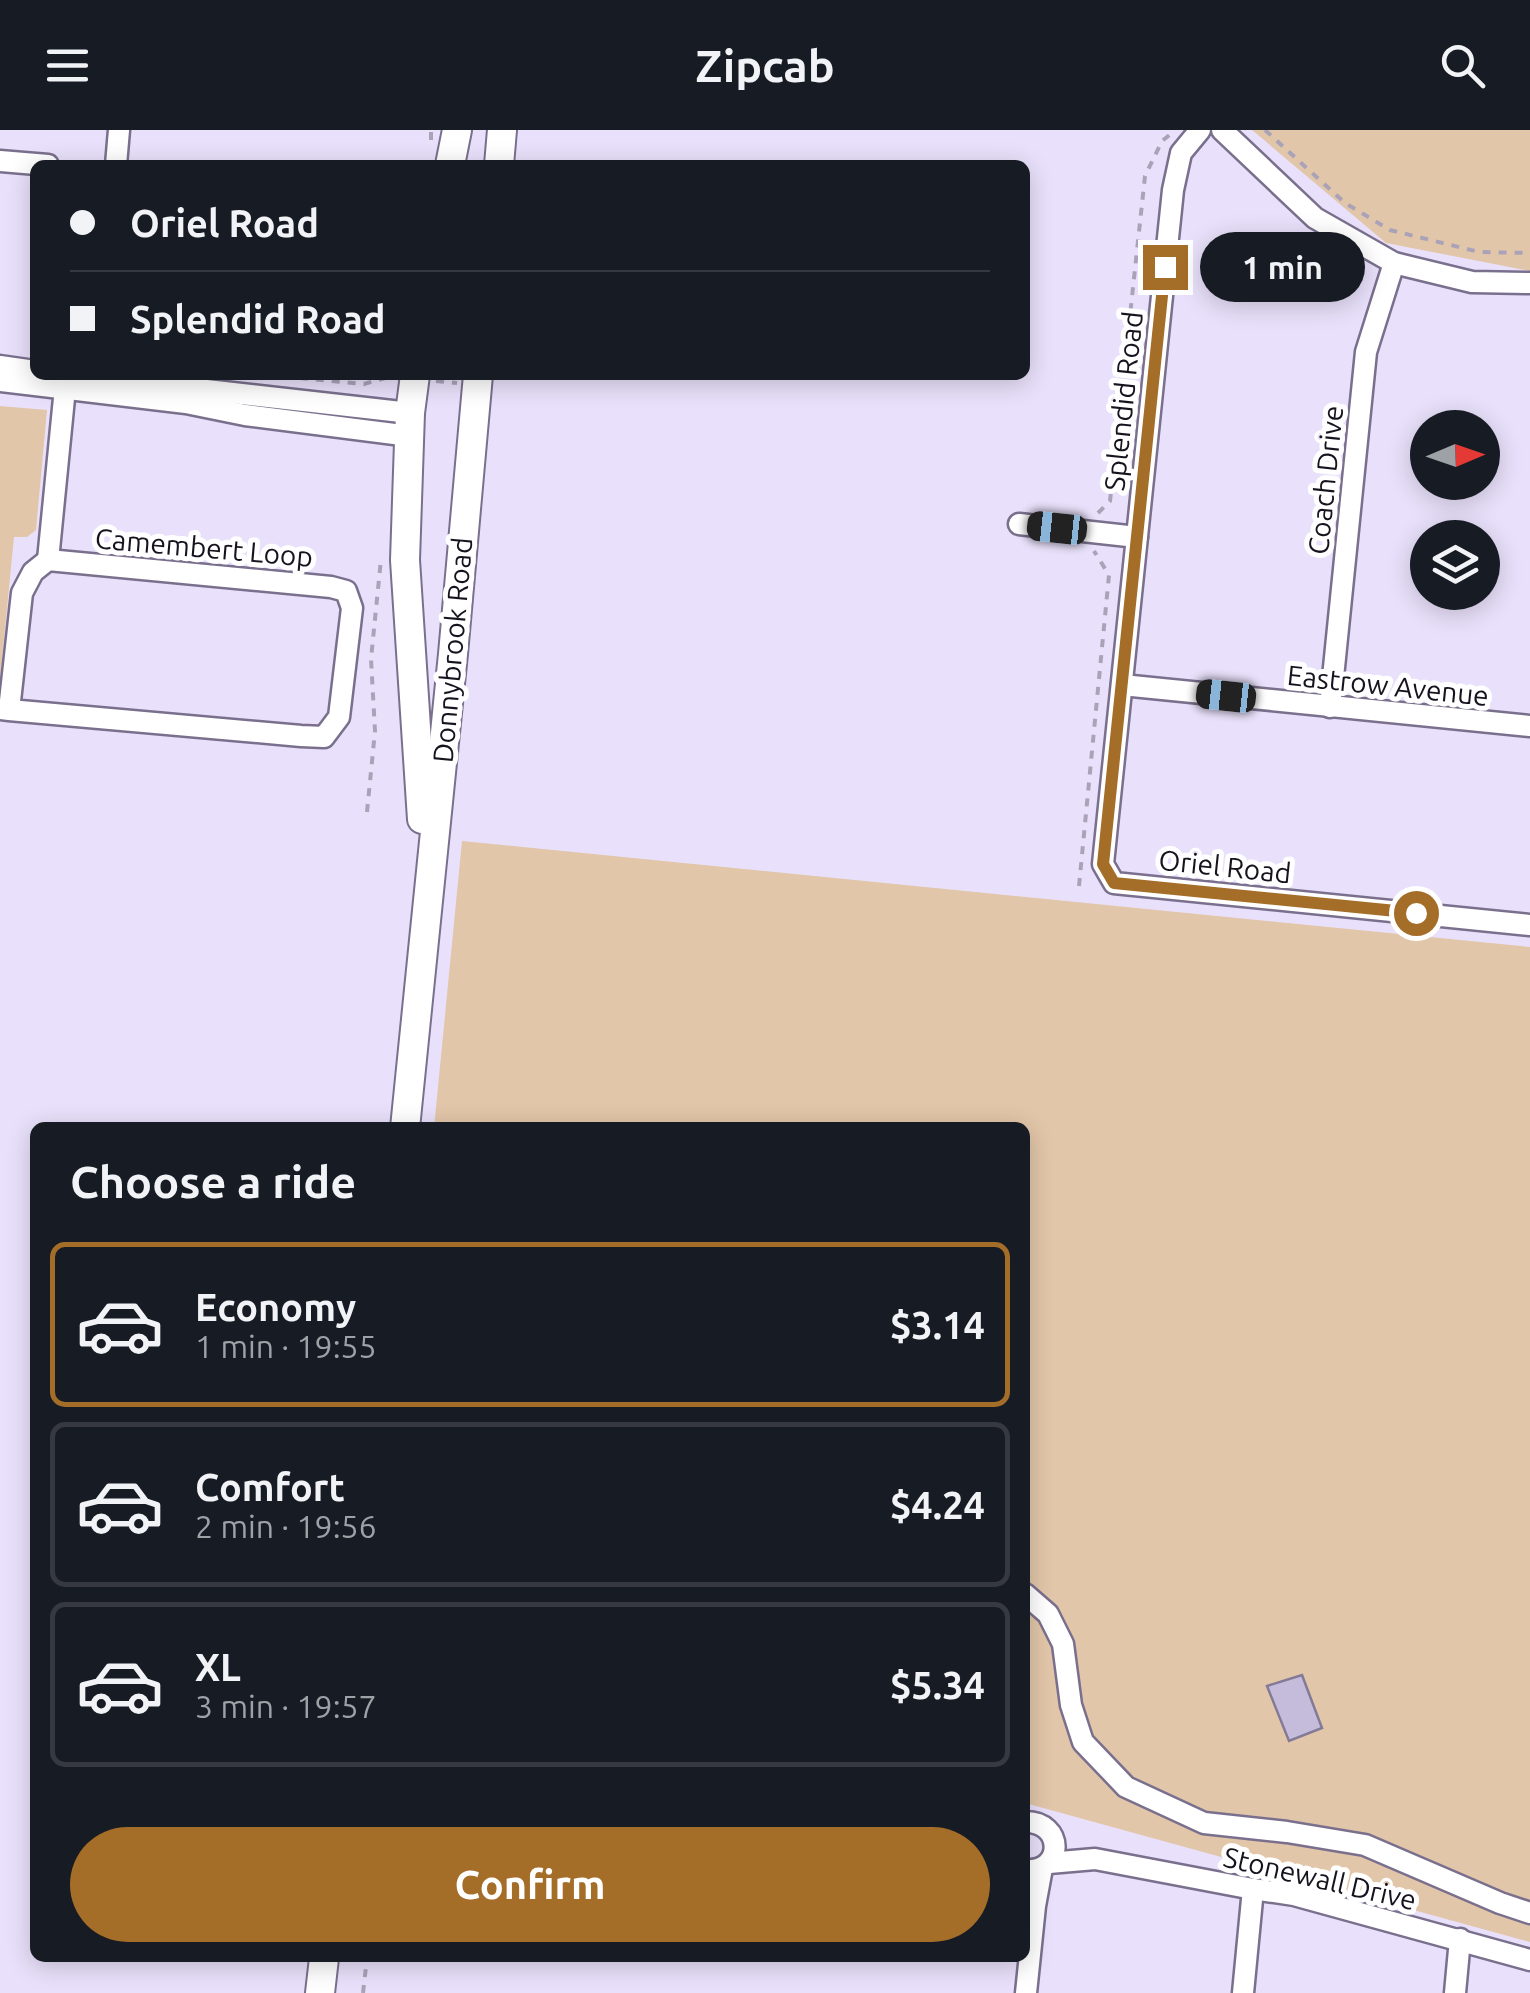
<!DOCTYPE html>
<html lang="en">
<head>
<meta charset="utf-8">
<style>
	body { margin:0; font-family:Ubuntu,sans-serif; background:#242831; color:#f1f3f6; height:100vh; display:flex; flex-direction:column; font-size:38px; white-space:nowrap }
	* { box-sizing:border-box; margin:0 }
	p { font-size:32px; color:#9ea1a6 }
	.icon { flex:none; width:55px; height:55px; fill:none; stroke:currentColor; stroke-width:2; stroke-linecap:round; stroke-linejoin:round }
	.map { position:relative; flex:1; overflow:hidden }
	.panel { position:absolute; left:30px; top:992px; width:1000px; height:840px; display:flex; flex-direction:column; background:#171b24; border-radius:15px; box-shadow:0 5px 25px #0003 }
	.panel>* { flex:none }
	.hud { position:absolute; left:30px; top:30px; width:1000px; height:220px; border-radius:15px; box-shadow:0 5px 25px #0003; display:grid; align-content:center; height:220px; padding:0 40px; background:#171b24 }
	.needle { width:65px; rotate:88deg }
	.tools { position:absolute; left:1410px; top:280px; display:grid; gap:20px }
	.tools a { display:grid; place-items:center; width:90px; height:90px; border-radius:50%; background:#171b24; box-shadow:0 5px 25px #0003; font-size:50px }
	.end { position:absolute; width:45px; height:45px; margin:-22px; border:12px solid #a46d28; background:#fff; box-shadow:0 0 0 5px #fff }
	.from { border-radius:50% }
	.bubble { position:absolute; height:70px; border-radius:35px; background:#171b24; box-shadow:0 5px 25px #0003; font-size:32px; font-weight:700; line-height:70px; text-align:center }
	.car { position:absolute; width:30px; height:60px; margin:-30px -15px; border-radius:12px; box-shadow:0 0 8px 2px #0007; background:linear-gradient(#222 24%,#8ab4d8 0 40%,#222 0 76%,#8ab4d8 0 86%,#222 0) }
	.hud b { display:flex; align-items:center; gap:35px; height:95px; font-size:38px }
	.hud b+b { border-top:2px solid #363941 }
	.hud i { width:25px; height:25px; background:#f1f3f6 }
	ul { padding:0; list-style:none }
	li { display:flex; align-items:center; gap:30px; height:165px; margin:0 20px 15px; padding:0 20px; border:5px solid #363941; border-radius:15px }
	li div { flex:1 }
	li b { display:block; font-size:38px }
	li em { font-style:normal; font-weight:700 }
	li.current { border-color:#a46d28 }
	li>.icon { width:90px; height:90px; stroke-width:1.5 }
	h2 { padding:0 40px; font-size:45px; line-height:120px }
	.action { display:flex; gap:20px; margin-top:auto; padding:20px 40px }
	.action a { flex:1; height:115px; border-radius:60px; background:#a46d28; color:#fff; font-size:40px; font-weight:700; line-height:115px; text-align:center }
	header { display:flex; justify-content:space-between; align-items:center; height:130px; padding:0 40px; background:#171b24; font-size:45px; font-weight:700 }
	.map>svg:first-child { display:block }
	.green { fill:#e2c6a9 }
	.building { fill:#c5bbda; stroke:#837a97; stroke-width:2.5 }
	.lines { fill:none; stroke-linecap:round; stroke-linejoin:round }
	.minor-casing { stroke:#7a708d; stroke-width:25 }
	.major-casing { stroke:#7a708d; stroke-width:32 }
	.path { stroke:#aaa3b8; stroke-width:4; stroke-dasharray:8 8; stroke-linecap:butt }
	.minor { stroke:#fff; stroke-width:20 }
	.major { stroke:#fff; stroke-width:28 }
	.route { stroke:#a46d28; stroke-width:12 }
	.labels { text-anchor:middle; dominant-baseline:central; stroke-width:10; stroke-linejoin:round; paint-order:stroke }
	.street-label { font-size:28px; fill:#17131e; stroke:#fff }
</style>
</head>
<body>
<header><svg class="icon" aria-label="menu" viewBox="0 0 24 24"><path d="M4 6h16M4 12h16M4 18h16"/></svg>Zipcab<svg class="icon" aria-label="search" viewBox="0 0 24 24"><circle cx="10" cy="10" r="6"/><path d="M15 15l6 6"/></svg></header>
<div class="map">
<svg width="1530" height="1863" viewBox="0 0 1530 1863">
	<rect width="100%" height="100%" fill="#e9e1fb"/>
	<g class="green">
		<path d="M 1252,0 L 1530,0 L 1530,141 L 1386,113 Z"/>
		<path d="M 0,276 L 47,280 L 36,400 L 27,407 L 14,407 L 0,550 Z"/>
		<path d="M 462,711 L 1530,817 L 1530,1812 L 1025,1673 L 1025,998 L 434,998 Z"/>
	</g>
	<path class="building" d="M 1302,1545 L 1322,1598 L 1289,1611 L 1267,1556 Z"/>
	<g class="lines">
		<defs>
			<g id="minor">
				<path d="M 1200,0 L 1181,23 L 1173,60 L 1103,734 L 1114,753 L 1530,795"/>
				<path d="M 1222,0 L 1315,88 L 1394,133 L 1472,152 L 1530,153"/>
				<path d="M 0,31 L 48,35"/>
				<path d="M 116,35 L 119,0"/>
				<path d="M 0,236 L 35,241"/>
				<path d="M 73,245 L 410,283"/>
				<path d="M 0,251 L 186,273 L 245,285 L 410,306"/>
				<path d="M 1019,394 L 1137,407"/>
				<path d="M 48,430 L 65,258"/>
				<path d="M 1122,555 L 1530,596"/>
				<path d="M 1330,577 L 1366,222 L 1394,133"/>
				<path d="M 0,579 L 9,580 L 301,606 L 324,607 L 339,587 L 352,478 L 346,461 L 331,457 L 48,430 L 33,442 L 22,463 L 9,580"/>
				<path d="M 1025,1464 L 1048,1484 L 1063,1514 L 1071,1575 L 1083,1612 L 1126,1657 L 1204,1693 L 1287,1702 L 1365,1715 L 1500,1773 L 1530,1783"/>
				<path d="M 1025,1692 C 1064,1691 1065,1743 1025,1740"/>
				<path d="M 1049,1733 L 1095,1729 L 1253,1759 L 1294,1765 L 1530,1830"/>
				<path d="M 1026,1863 L 1035,1776 L 1042,1738"/>
				<path d="M 1243,1863 L 1253,1759"/>
				<path d="M 1455,1863 L 1460,1809"/>
			</g>
			<g id="major">
				<path d="M 450,35 L 457,0"/>
				<path d="M 499,35 L 502,0"/>
				<path d="M 415,245 L 410,283 L 405,430 L 422,689"/>
				<path d="M 405,998 L 453,524 L 478,245"/>
				<path d="M 320,1863 L 324,1828"/>
			</g>
		</defs>
		<use href="#minor" class="minor-casing"/>
		<use href="#major" class="major-casing"/>
		<g class="path">
			<path d="M 1265,0 L 1345,73 L 1390,100 L 1479,122 L 1530,123"/>
			<path d="M 431,10 L 431,0"/>
			<path d="M 268,245 L 364,254 L 392,246"/>
			<path d="M 436,251 L 457,253"/>
			<path d="M 1098,383 L 1110,371 L 1145,46 L 1162,11 L 1172,3"/>
			<path d="M 367,682 L 375,601 L 371,529 L 381,429"/>
			<path d="M 1079,756 L 1109,445 L 1094,421"/>
			<path d="M 363,1863 L 367,1828"/>
		</g>
		<use href="#minor" class="minor"/>
		<use href="#major" class="major"/>
	</g>
	<g class="lines">
		<path class="route" d="M 1165,137 L 1103,734 L 1114,753 L 1416,783"/>
	</g>
	<g class="labels">
		<g class="street-label">
			<text transform="translate(1123 271) rotate(-84)">Splendid Road</text>
			<text transform="translate(1325 350) rotate(-84)">Coach Drive</text>
			<text transform="translate(204 417) rotate(5)">Camembert Loop</text>
			<text transform="translate(452 520) rotate(-85)">Donnybrook Road</text>
			<text transform="translate(1388 555) rotate(6)">Eastrow Avenue</text>
			<text transform="translate(1225 736) rotate(6)">Oriel Road</text>
			<text transform="translate(1320 1748) rotate(13)">Stonewall Drive</text>
		</g>
	</g>
</svg>
<div class="tools">
<a><svg class="needle" viewBox="-14 -14 28 28"><path d="M0-13l5 13h-10z" fill="#e53935"/><path d="M0 13l5-13h-10z" fill="#9ea1a6"/></svg></a>
<a><svg class="icon" aria-label="layers" viewBox="0 0 24 24"><path d="M12 4l9 5-9 5-9-5zM3 14l9 5 9-5"/></svg></a>
</div>
<i class="end from" style="left:1416px;top:783px"></i>
<i class="end" style="left:1165px;top:137px"></i>
<div class="bubble" style="left:1200px;top:102px;width:165px">1 min</div>
<i class="car" style="left:1057px;top:398px;rotate:276deg"></i>
<i class="car" style="left:1226px;top:566px;rotate:276deg"></i>
<div class="hud">
<b><i class="from"></i>Oriel Road</b>
<b><i></i>Splendid Road</b>
</div>
<section class="panel">
<h2>Choose a ride</h2>
<ul>
<li class="current"><svg class="icon" aria-label="car" viewBox="0 0 24 24"><path d="M5 17H2v-5l4-1 3-4h7l3 4 3 1v5h-3M9 17h6M6 11h13"/><circle cx="7" cy="17" r="2"/><circle cx="17" cy="17" r="2"/></svg><div><b>Economy</b><p>1 min · 19:55</p></div><em>$3.14</em></li>
<li><svg class="icon" aria-label="car" viewBox="0 0 24 24"><path d="M5 17H2v-5l4-1 3-4h7l3 4 3 1v5h-3M9 17h6M6 11h13"/><circle cx="7" cy="17" r="2"/><circle cx="17" cy="17" r="2"/></svg><div><b>Comfort</b><p>2 min · 19:56</p></div><em>$4.24</em></li>
<li><svg class="icon" aria-label="car" viewBox="0 0 24 24"><path d="M5 17H2v-5l4-1 3-4h7l3 4 3 1v5h-3M9 17h6M6 11h13"/><circle cx="7" cy="17" r="2"/><circle cx="17" cy="17" r="2"/></svg><div><b>XL</b><p>3 min · 19:57</p></div><em>$5.34</em></li>
</ul>
<div class="action"><a>Confirm</a></div>
</section>
</div>
</body>
</html>
